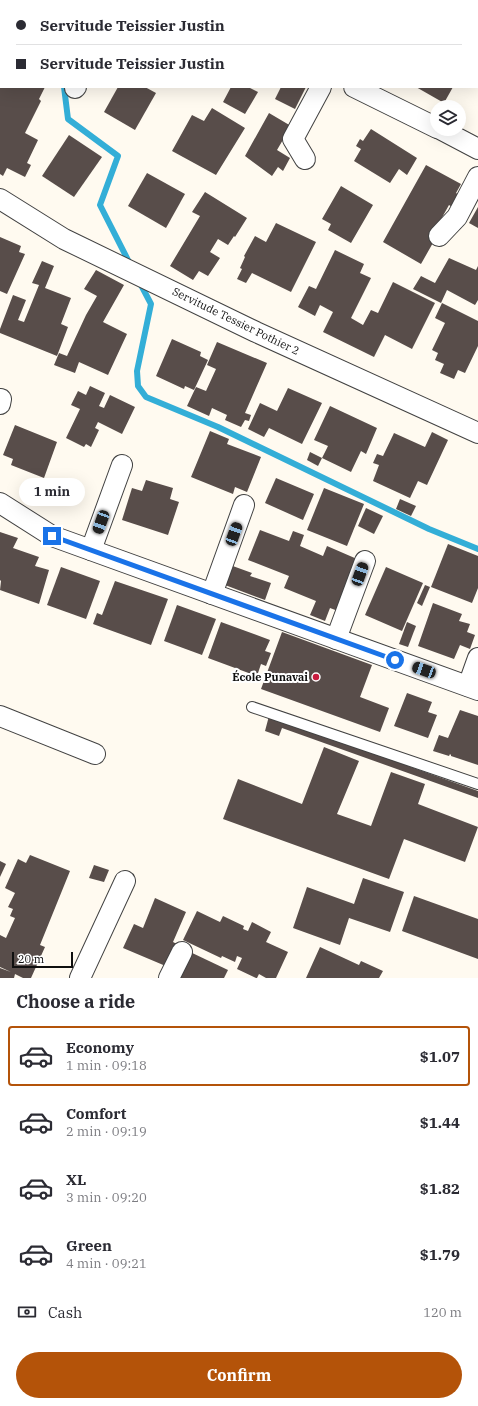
<!DOCTYPE html>
<html lang="en">
<head>
<meta charset="utf-8">
<style>
	body { margin:0; font-family:"IBM Plex Serif",serif; background:#f2f2f3; color:#2b2b33; height:100vh; display:flex; flex-direction:column; font-size:15px; white-space:nowrap }
	* { box-sizing:border-box; margin:0 }
	p { font-size:13px; color:#7c7c81 }
	.icon { flex:none; width:22px; height:22px; fill:none; stroke:currentColor; stroke-width:2; stroke-linecap:round; stroke-linejoin:round }
	.map { position:relative; height:978px; overflow:hidden }
	.sheet { display:flex; flex-direction:column; background:#fff; flex:1 }
	.sheet>* { flex:none }
	.top-card { position:absolute; left:0px; top:0px; width:478px; height:88px; box-shadow:0 4px 16px #0002; display:grid; align-content:center; height:88px; padding:0 16px; background:#fff }
	.controls { position:absolute; left:430px; top:100px; display:grid; gap:8px }
	.controls a { display:grid; place-items:center; width:36px; height:36px; border-radius:50%; background:#fff; box-shadow:0 4px 16px #0002; font-size:20px }
	.scale { position:absolute; left:12px; bottom:10px; width:61px; box-sizing:border-box; padding-left:4px; border:2px solid #0f0f0f; border-top:0; font-size:11px; line-height:14px; white-space:nowrap; color:#0f0f0f; -webkit-text-stroke:3px #fff; paint-order:stroke }
	.end { position:absolute; width:18px; height:18px; margin:-9px; border:5px solid #1a73e8; background:#fff; box-shadow:0 0 0 2px #fff }
	.from { border-radius:50% }
	.bubble { position:absolute; height:28px; border-radius:14px; background:#fff; box-shadow:0 4px 16px #0002; font-size:13px; font-weight:800; line-height:28px; text-align:center }
	.car { position:absolute; width:12px; height:24px; margin:-12px -6px; border-radius:5px; box-shadow:0 0 3px 1px #0007; background:linear-gradient(#222 24%,#8ab4d8 0 40%,#222 0 76%,#8ab4d8 0 86%,#222 0) }
	.top-card b { display:flex; align-items:center; gap:14px; height:38px; font-size:15px }
	.top-card b+b { border-top:1px solid #e1e1e2 }
	.top-card i { width:10px; height:10px; background:#2b2b33 }
	ul { padding:0; list-style:none }
	li { display:flex; align-items:center; gap:12px; height:60px; margin:0 8px 6px; padding:0 8px; border:2px solid transparent; border-radius:4px }
	li div { flex:1 }
	li b { display:block; font-size:15px }
	li em { font-style:normal; font-weight:800 }
	li.on { border-color:#b45309 }
	li>.icon { width:36px; height:36px; stroke-width:1.5 }
	h2 { padding:0 16px; font-size:18px; line-height:48px }
	.pay { display:flex; align-items:center; gap:10px; height:44px; padding:0 16px; font-size:15px }
	.pay p { margin-inline-start:auto }
	.button { display:flex; gap:8px; margin-top:auto; padding:8px 16px }
	.button a { flex:1; height:46px; border-radius:24px; background:#b45309; color:#fff; font-size:16px; font-weight:800; line-height:46px; text-align:center }
	.map>svg:first-child { display:block }
	.lines { fill:none; stroke-linecap:round; stroke-linejoin:round }
	.stream { stroke:#33aed7; stroke-width:6 }
	.building { fill:#584d4a }
	.lane-casing { stroke:#424242; stroke-width:12 }
	.street-casing { stroke:#424242; stroke-width:22 }
	.lane { stroke:#fff; stroke-width:10 }
	.street { stroke:#fff; stroke-width:20 }
	.route { stroke:#1a73e8; stroke-width:5 }
	.poi-dot { fill:#c91c3f; stroke:#fff; stroke-width:1.5 }
	.labels { text-anchor:middle; dominant-baseline:central; stroke-width:4; stroke-linejoin:round; paint-order:stroke }
	.street-label { font-size:11px; fill:#0f0f0f; stroke:#fff }
	.poi-label { font-size:11px; font-weight:bold; fill:#0f0f0f; stroke:#fff; text-anchor:end }
</style>
</head>
<body>
<div class="map">
<svg width="478" height="978" viewBox="0 0 478 978">
	<rect width="100%" height="100%" fill="#fffaf0"/>
	<g class="lines">
		<g class="stream">
			<path d="M 0,46 L 1,46"/>
			<path d="M 64,87 L 68,119 L 118,156 L 100,205 L 131,266"/>
			<path d="M 140,283 L 151,304 L 137,371 L 138,386 L 146,397 L 218,427 L 429,529 L 478,549"/>
		</g>
	</g>
	<g class="building">
		<path d="M 0,87 L 45,87 L 39,99 L 41,101 L 25,133 L 38,140 L 27,163 L 31,165 L 25,177 L 7,168 L 3,176 L 0,174 Z"/>
		<path d="M 118,87 L 145,87 L 156,93 L 135,130 L 104,112 Z"/>
		<path d="M 231,87 L 248,87 L 258,92 L 245,114 L 223,102 Z"/>
		<path d="M 281,87 L 306,87 L 295,109 L 275,99 Z"/>
		<path d="M 416,87 L 453,87 L 444,103 Z"/>
		<path d="M 212,108 L 245,128 L 216,175 L 172,151 L 192,115 L 204,121 Z"/>
		<path d="M 269,113 L 291,126 L 277,150 L 290,158 L 283,171 L 278,167 L 272,176 L 245,156 Z"/>
		<path d="M 371,129 L 417,158 L 407,175 L 399,169 L 390,183 L 354,161 L 361,149 L 356,146 L 360,139 L 363,141 Z"/>
		<path d="M 69,135 L 102,157 L 74,197 L 42,176 Z"/>
		<path d="M 426,165 L 461,184 L 456,193 L 459,195 L 452,207 L 449,205 L 430,239 L 434,241 L 421,264 L 383,242 Z"/>
		<path d="M 147,173 L 185,194 L 166,228 L 128,206 Z"/>
		<path d="M 341,186 L 373,205 L 351,243 L 328,230 L 331,224 L 322,219 Z"/>
		<path d="M 205,192 L 247,218 L 235,237 L 234,236 L 228,245 L 218,239 L 210,252 L 220,258 L 208,276 L 199,271 L 193,280 L 170,266 L 200,216 L 192,212 Z"/>
		<path d="M 478,207 L 478,228 L 469,223 Z"/>
		<path d="M 276,223 L 316,242 L 291,292 L 252,273 L 246,283 L 237,279 L 242,269 L 240,268 L 245,257 L 244,256 L 255,236 L 266,242 Z"/>
		<path d="M 0,237 L 21,246 L 19,252 L 25,254 L 7,294 L 0,291 Z"/>
		<path d="M 335,250 L 364,264 L 360,273 L 371,278 L 351,318 L 363,325 L 371,310 L 378,313 L 393,282 L 435,303 L 412,349 L 385,335 L 374,357 L 323,332 L 333,312 L 320,305 L 315,316 L 298,307 L 309,286 L 316,289 Z"/>
		<path d="M 449,258 L 476,270 L 478,266 L 478,300 L 475,305 L 447,290 L 441,303 L 413,289 L 421,276 L 435,283 Z"/>
		<path d="M 42,261 L 54,266 L 45,288 L 71,298 L 61,324 L 68,327 L 57,356 L 0,333 L 0,329 L 13,295 L 26,300 L 18,320 L 24,322 L 39,285 L 32,283 Z"/>
		<path d="M 96,270 L 124,285 L 103,322 L 127,334 L 108,375 L 79,362 L 75,373 L 54,365 L 59,353 L 67,356 L 86,315 L 97,296 L 84,289 Z"/>
		<path d="M 442,303 L 478,321 L 478,346 L 465,373 L 458,370 L 454,379 L 440,373 L 444,364 L 435,360 L 438,353 L 432,350 L 445,323 L 435,318 Z"/>
		<path d="M 172,339 L 201,352 L 200,356 L 208,360 L 194,390 L 185,386 L 184,389 L 156,376 Z"/>
		<path d="M 217,342 L 267,363 L 245,413 L 251,415 L 249,421 L 245,420 L 241,427 L 225,420 L 227,415 L 212,408 L 209,416 L 187,406 L 196,387 L 206,391 L 216,369 L 207,365 Z"/>
		<path d="M 90,386 L 105,393 L 99,406 L 104,408 L 110,395 L 135,407 L 122,434 L 98,422 L 95,428 L 99,430 L 91,447 L 86,444 L 84,447 L 66,438 L 80,409 L 71,405 L 78,391 L 86,395 Z"/>
		<path d="M 288,388 L 322,403 L 302,444 L 269,428 L 264,437 L 248,429 L 260,403 L 277,411 Z"/>
		<path d="M 330,406 L 377,428 L 366,454 L 361,451 L 351,472 L 322,458 L 328,446 L 314,440 Z"/>
		<path d="M 15,425 L 57,442 L 44,478 L 11,465 L 13,459 L 3,455 Z"/>
		<path d="M 210,431 L 229,439 L 227,444 L 261,457 L 247,492 L 235,487 L 233,494 L 191,477 Z"/>
		<path d="M 432,432 L 448,440 L 427,485 L 418,481 L 410,498 L 373,481 L 379,465 L 373,463 L 377,454 L 383,456 L 394,433 L 425,447 Z"/>
		<path d="M 310,452 L 322,458 L 318,466 L 307,460 Z"/>
		<path d="M 276,478 L 314,494 L 303,520 L 265,503 Z"/>
		<path d="M 146,480 L 173,488 L 170,499 L 179,502 L 168,535 L 122,520 L 132,488 L 142,491 Z"/>
		<path d="M 324,488 L 364,504 L 347,546 L 307,530 Z"/>
		<path d="M 400,499 L 416,506 L 411,516 L 396,509 Z"/>
		<path d="M 366,508 L 383,516 L 374,534 L 358,526 Z"/>
		<path d="M 260,530 L 289,541 L 293,531 L 304,535 L 300,546 L 323,556 L 327,546 L 357,559 L 338,611 L 330,608 L 325,621 L 310,615 L 316,601 L 284,588 L 289,576 L 248,560 Z"/>
		<path d="M 0,532 L 18,538 L 13,548 L 39,557 L 35,566 L 49,570 L 39,604 L 0,590 L 1,581 L 0,580 Z"/>
		<path d="M 448,544 L 478,556 L 478,588 L 472,603 L 431,587 Z"/>
		<path d="M 230,565 L 252,573 L 250,576 L 271,583 L 265,600 L 225,585 Z"/>
		<path d="M 61,567 L 100,581 L 86,619 L 47,605 Z"/>
		<path d="M 386,567 L 423,583 L 402,631 L 365,615 Z"/>
		<path d="M 115,581 L 168,599 L 151,645 L 93,624 L 97,613 L 102,615 Z"/>
		<path d="M 425,585 L 430,587 L 422,606 L 417,603 Z"/>
		<path d="M 433,603 L 462,614 L 459,621 L 470,624 L 467,632 L 475,635 L 470,649 L 460,645 L 454,659 L 418,646 Z"/>
		<path d="M 177,605 L 216,619 L 202,655 L 164,641 Z"/>
		<path d="M 221,622 L 270,640 L 265,651 L 271,653 L 266,666 L 261,664 L 257,676 L 208,658 Z"/>
		<path d="M 407,622 L 416,626 L 408,647 L 399,644 Z"/>
		<path d="M 282,632 L 372,665 L 360,697 L 389,708 L 380,732 L 261,689 Z"/>
		<path d="M 407,693 L 432,702 L 428,712 L 437,715 L 428,738 L 394,726 Z"/>
		<path d="M 460,710 L 478,716 L 478,765 L 451,756 L 451,755 L 450,754 L 449,756 L 433,751 L 439,735 L 448,738 Z"/>
		<path d="M 269,716 L 478,791 L 478,798 L 282,728 L 279,736 L 265,731 Z"/>
		<path d="M 324,747 L 359,761 L 337,814 L 371,826 L 391,772 L 425,784 L 418,804 L 478,827 L 465,862 L 404,839 L 389,879 L 223,819 L 238,779 L 302,804 Z"/>
		<path d="M 30,855 L 70,871 L 40,945 L 45,947 L 31,978 L 23,978 L 15,974 L 14,978 L 0,978 L 0,968 L 11,972 L 0,967 L 0,935 L 6,938 L 15,918 L 10,916 L 13,909 L 8,907 L 15,893 L 5,888 L 18,859 L 26,863 Z"/>
		<path d="M 0,861 L 6,864 L 0,877 Z"/>
		<path d="M 94,865 L 109,870 L 104,882 L 89,878 Z"/>
		<path d="M 363,878 L 404,892 L 390,932 L 349,918 L 340,945 L 293,928 L 307,887 L 354,904 Z"/>
		<path d="M 414,896 L 478,919 L 478,959 L 402,931 Z"/>
		<path d="M 155,898 L 186,912 L 173,942 L 179,945 L 168,967 L 123,948 L 134,924 L 143,928 Z"/>
		<path d="M 197,911 L 220,922 L 223,916 L 244,926 L 243,929 L 248,931 L 252,922 L 271,932 L 266,942 L 288,952 L 276,978 L 266,978 L 259,974 L 257,978 L 256,978 L 237,969 L 242,958 L 237,956 L 235,962 L 222,956 L 221,958 L 183,940 Z"/>
		<path d="M 320,947 L 359,965 L 361,961 L 383,971 L 379,978 L 306,978 Z"/>
		<path d="M 188,951 L 228,970 L 224,978 L 176,978 Z"/>
	</g>
	<g class="lines">
		<defs>
			<path id="lane" d="M 252,707 L 478,784"/>
			<g id="street">
				<path d="M 185,0 L 187,1"/>
				<path d="M 133,1 L 133,0"/>
				<path d="M 238,1 L 238,0"/>
				<path d="M 354,87 L 437,128"/>
				<path d="M 75,88 L 76,87"/>
				<path d="M 440,129 L 478,149"/>
				<path d="M 305,159 L 293,139 L 321,87"/>
				<path d="M 0,199 L 64,239 L 256,332 L 478,433"/>
				<path d="M 439,236 L 457,217 L 478,177"/>
				<path d="M 0,404 L 1,399"/>
				<path d="M 0,503 L 52,536 L 478,690"/>
				<path d="M 91,550 L 122,465"/>
				<path d="M 212,594 L 244,505"/>
				<path d="M 336,639 L 365,561"/>
				<path d="M 468,686 L 478,658"/>
				<path d="M 0,716 L 95,754"/>
				<path d="M 80,978 L 125,881"/>
				<path d="M 169,978 L 182,952"/>
			</g>
		</defs>
		<use href="#lane" class="lane-casing"/>
		<use href="#street" class="street-casing"/>
		<use href="#lane" class="lane"/>
		<use href="#street" class="street"/>
	</g>
	<g class="lines">
		<path class="route" d="M 52,536 L 395,660"/>
	</g>
	<circle class="poi-dot" cx="316" cy="677" r="4"/>
	<g class="labels">
		<g class="street-label">
			<text transform="translate(236 321) rotate(26)">Servitude Tessier Pothier 2</text>
		</g>
		<g class="poi-label">
			<text x="308" y="677">École Punavai</text>
		</g>
	</g>
</svg>
<div class="controls">
<a><svg class="icon" aria-label="layers" viewBox="0 0 24 24"><path d="M12 4l9 5-9 5-9-5zM3 14l9 5 9-5"/></svg></a>
</div>
<div class="scale">20 m</div>
<i class="end from" style="left:395px;top:660px"></i>
<i class="end" style="left:52px;top:536px"></i>
<div class="bubble" style="left:19px;top:478px;width:66px">1 min</div>
<i class="car" style="left:101px;top:522px;rotate:200deg"></i>
<i class="car" style="left:234px;top:534px;rotate:20deg"></i>
<i class="car" style="left:360px;top:574px;rotate:20deg"></i>
<i class="car" style="left:424px;top:670px;rotate:290deg"></i>
<div class="top-card">
<b><i class="from"></i>Servitude Teissier Justin</b>
<b><i></i>Servitude Teissier Justin</b>
</div>
</div>
<section class="sheet">
<h2>Choose a ride</h2>
<ul>
<li class="on"><svg class="icon" aria-label="car" viewBox="0 0 24 24"><path d="M5 17H2v-5l4-1 3-4h7l3 4 3 1v5h-3M9 17h6M6 11h13"/><circle cx="7" cy="17" r="2"/><circle cx="17" cy="17" r="2"/></svg><div><b>Economy</b><p>1 min · 09:18</p></div><em>$1.07</em></li>
<li><svg class="icon" aria-label="car" viewBox="0 0 24 24"><path d="M5 17H2v-5l4-1 3-4h7l3 4 3 1v5h-3M9 17h6M6 11h13"/><circle cx="7" cy="17" r="2"/><circle cx="17" cy="17" r="2"/></svg><div><b>Comfort</b><p>2 min · 09:19</p></div><em>$1.44</em></li>
<li><svg class="icon" aria-label="car" viewBox="0 0 24 24"><path d="M5 17H2v-5l4-1 3-4h7l3 4 3 1v5h-3M9 17h6M6 11h13"/><circle cx="7" cy="17" r="2"/><circle cx="17" cy="17" r="2"/></svg><div><b>XL</b><p>3 min · 09:20</p></div><em>$1.82</em></li>
<li><svg class="icon" aria-label="car" viewBox="0 0 24 24"><path d="M5 17H2v-5l4-1 3-4h7l3 4 3 1v5h-3M9 17h6M6 11h13"/><circle cx="7" cy="17" r="2"/><circle cx="17" cy="17" r="2"/></svg><div><b>Green</b><p>4 min · 09:21</p></div><em>$1.79</em></li>
</ul>
<div class="pay"><svg class="icon" aria-label="cash" viewBox="0 0 24 24"><path d="M3 7h18v10H3z"/><circle cx="12" cy="12" r="2"/></svg>Cash<p>120 m</p></div>
<div class="button"><a>Confirm</a></div>
</section>
</body>
</html>
